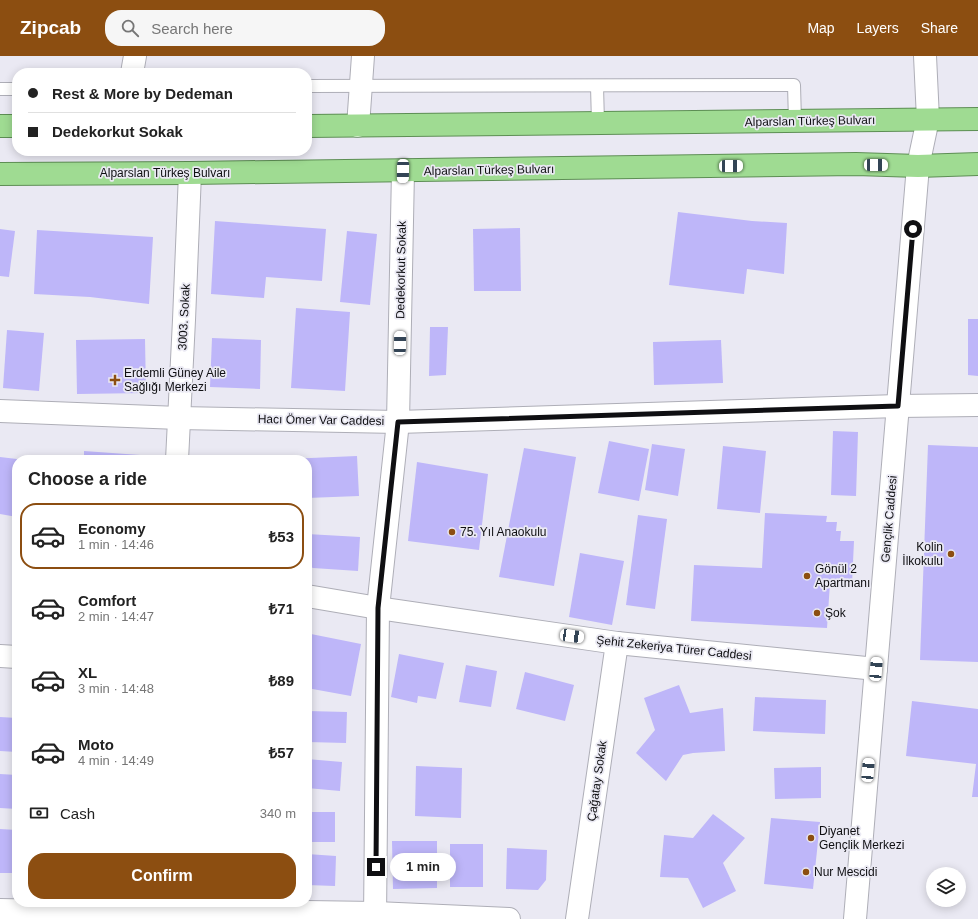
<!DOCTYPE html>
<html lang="en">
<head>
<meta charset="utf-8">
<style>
	body { margin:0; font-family:Helvetica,sans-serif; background:#f6f6f6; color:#222; height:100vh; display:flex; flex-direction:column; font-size:15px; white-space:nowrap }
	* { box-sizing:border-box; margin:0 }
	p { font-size:13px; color:#767676 }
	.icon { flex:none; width:22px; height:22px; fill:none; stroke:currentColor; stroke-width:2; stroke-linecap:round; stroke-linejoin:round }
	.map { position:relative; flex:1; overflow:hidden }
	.side { position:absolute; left:12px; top:399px; width:300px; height:452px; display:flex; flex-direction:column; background:#fff; border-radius:16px; box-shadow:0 2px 10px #0003 }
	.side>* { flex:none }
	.banner { position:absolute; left:12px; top:12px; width:300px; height:88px; border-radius:16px; box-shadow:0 2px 10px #0003; display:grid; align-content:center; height:88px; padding:0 16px; background:#fff }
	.fabs { position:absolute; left:926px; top:811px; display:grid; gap:8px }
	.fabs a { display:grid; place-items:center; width:40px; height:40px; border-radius:50%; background:#fff; box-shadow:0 2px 10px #0003; font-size:20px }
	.end { position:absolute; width:18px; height:18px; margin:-9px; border:5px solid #0f0f12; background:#fff; box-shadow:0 0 0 2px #fff }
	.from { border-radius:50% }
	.bubble { position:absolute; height:28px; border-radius:14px; background:#fff; box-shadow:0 2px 10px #0003; font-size:13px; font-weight:800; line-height:28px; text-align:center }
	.car { position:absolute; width:12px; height:24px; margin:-12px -6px; border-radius:5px; box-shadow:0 0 3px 1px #0007; background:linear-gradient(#fff 24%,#345 0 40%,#fff 0 76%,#345 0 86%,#fff 0) }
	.banner b { display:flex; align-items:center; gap:14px; height:38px; font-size:15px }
	.banner b+b { border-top:1px solid #e0e0e0 }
	.banner i { width:10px; height:10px; background:#222 }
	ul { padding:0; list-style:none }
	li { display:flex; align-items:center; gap:12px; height:66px; margin:0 8px 6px; padding:0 8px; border:2px solid transparent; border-radius:16px }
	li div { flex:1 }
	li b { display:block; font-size:15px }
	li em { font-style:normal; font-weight:800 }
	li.on { border-color:#8c4e11 }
	li>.icon { width:36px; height:36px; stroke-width:1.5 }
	h2 { padding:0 16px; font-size:18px; line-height:48px }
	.pay { display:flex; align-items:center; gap:10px; height:44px; padding:0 16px; font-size:15px }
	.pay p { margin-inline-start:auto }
	.action { display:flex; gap:8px; margin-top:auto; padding:8px 16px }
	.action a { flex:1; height:46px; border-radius:16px; background:#8c4e11; color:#fff; font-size:16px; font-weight:800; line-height:46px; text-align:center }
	header { display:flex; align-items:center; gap:24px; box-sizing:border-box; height:56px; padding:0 20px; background:#8c4e11; color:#fff }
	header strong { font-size:19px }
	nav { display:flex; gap:22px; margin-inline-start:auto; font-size:14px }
	.search { width:280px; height:36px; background:#f6f6f6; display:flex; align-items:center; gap:10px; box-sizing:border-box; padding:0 14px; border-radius:16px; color:#767676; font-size:15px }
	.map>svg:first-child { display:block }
	.building { fill:#beb6f9 }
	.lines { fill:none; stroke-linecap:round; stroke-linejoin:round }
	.service-casing { stroke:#aeaeb7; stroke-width:14 }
	.minor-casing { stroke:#aeaeb7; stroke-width:24 }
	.tertiary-casing { stroke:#aeaeb7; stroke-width:24 }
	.trunk-casing { stroke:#5d8e54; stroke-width:24 }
	.service { stroke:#fff; stroke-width:12 }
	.minor { stroke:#fff; stroke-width:22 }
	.tertiary { stroke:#fff; stroke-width:22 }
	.trunk { stroke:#9fdb92; stroke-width:22 }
	.route { stroke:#0f0f12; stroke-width:5 }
	.poi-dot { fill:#8c4e11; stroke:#eae9f3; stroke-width:1.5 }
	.labels { text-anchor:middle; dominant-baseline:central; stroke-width:3.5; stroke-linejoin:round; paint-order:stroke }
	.street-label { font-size:12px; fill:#0f0f12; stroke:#eae9f3 }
	.poi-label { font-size:12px; fill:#0f0f12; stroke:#eae9f3; text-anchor:start }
</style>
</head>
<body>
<header>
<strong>Zipcab</strong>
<div class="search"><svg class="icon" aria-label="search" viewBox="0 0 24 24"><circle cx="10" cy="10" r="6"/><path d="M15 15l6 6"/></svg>Search here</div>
<nav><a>Map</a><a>Layers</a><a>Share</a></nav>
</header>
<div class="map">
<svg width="978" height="863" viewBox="0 0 978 863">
	<rect width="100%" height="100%" fill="#eae9f3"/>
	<g class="building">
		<path d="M 678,156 L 752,165 L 787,167 L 784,218 L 747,213 L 744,238 L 669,229 Z"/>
		<path d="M 215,165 L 326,173 L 322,225 L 266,221 L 264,242 L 211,238 Z"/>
		<path d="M 520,172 L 521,235 L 474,235 L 473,173 Z"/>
		<path d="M 0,173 L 15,175 L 9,221 L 0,220 Z"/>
		<path d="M 37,174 L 153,181 L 149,248 L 90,241 L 34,238 Z"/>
		<path d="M 347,175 L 377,178 L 370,249 L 340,246 Z"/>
		<path d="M 296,252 L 350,256 L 345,335 L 291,332 Z"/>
		<path d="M 968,263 L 978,263 L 978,320 L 968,319 Z"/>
		<path d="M 430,271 L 448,271 L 446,319 L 429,320 Z"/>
		<path d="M 7,274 L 44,277 L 39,335 L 3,332 Z"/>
		<path d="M 212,282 L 261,284 L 260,333 L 210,331 Z"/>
		<path d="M 145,283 L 146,337 L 77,338 L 76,284 Z"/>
		<path d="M 721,284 L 723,327 L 654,329 L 653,286 Z"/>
		<path d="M 833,375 L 858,376 L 856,440 L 831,439 Z"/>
		<path d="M 609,385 L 649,393 L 639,445 L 598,437 Z"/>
		<path d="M 652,388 L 685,393 L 678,440 L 645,434 Z"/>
		<path d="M 928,389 L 978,391 L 978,606 L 920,604 Z"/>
		<path d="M 723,390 L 766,395 L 760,457 L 717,453 Z"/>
		<path d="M 524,392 L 576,401 L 554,530 L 499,521 Z"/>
		<path d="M 84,395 L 140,399 L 140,404 L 84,404 Z"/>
		<path d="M 357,400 L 359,440 L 307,442 L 307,404 L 287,404 L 287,403 Z"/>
		<path d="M 0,401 L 17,403 L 17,461 L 0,458 Z"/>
		<path d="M 417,406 L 488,418 L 479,494 L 408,485 Z"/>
		<path d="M 765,457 L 827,460 L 826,466 L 837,466 L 836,475 L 841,475 L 840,485 L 854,485 L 852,528 L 830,527 L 827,572 L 691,565 L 694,509 L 762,512 Z"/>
		<path d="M 638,459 L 667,463 L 655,553 L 626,549 Z"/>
		<path d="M 307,478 L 360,481 L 358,515 L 313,512 L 307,509 Z"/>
		<path d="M 580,497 L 624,505 L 612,569 L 569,561 Z"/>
		<path d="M 311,578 L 361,588 L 351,640 L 307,632 L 307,600 Z"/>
		<path d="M 399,598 L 444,607 L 436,643 L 418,640 L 417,647 L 391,641 Z"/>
		<path d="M 466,609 L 497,615 L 491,651 L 459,646 Z"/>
		<path d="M 525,616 L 574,629 L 565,665 L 516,653 Z"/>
		<path d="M 679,629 L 690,657 L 723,652 L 725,695 L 693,697 L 683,699 L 666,725 L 636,697 L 655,674 L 644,642 Z"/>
		<path d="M 755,641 L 826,644 L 825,678 L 753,675 Z"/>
		<path d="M 912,645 L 978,653 L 978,741 L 972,741 L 976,708 L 906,700 Z"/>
		<path d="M 307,655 L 347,656 L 346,687 L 307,686 Z"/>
		<path d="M 0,661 L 17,662 L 17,696 L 0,695 Z"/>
		<path d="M 307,703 L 342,706 L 340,735 L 307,732 Z"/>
		<path d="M 416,710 L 462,712 L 461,762 L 415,760 Z"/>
		<path d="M 821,711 L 821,742 L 775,743 L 774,712 Z"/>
		<path d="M 0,718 L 17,719 L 17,753 L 0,752 Z"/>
		<rect x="307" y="756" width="28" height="30"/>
		<path d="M 713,758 L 745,782 L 723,807 L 736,835 L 703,852 L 688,822 L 660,821 L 664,779 L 693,782 Z"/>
		<path d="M 771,762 L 820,766 L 813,833 L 764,828 Z"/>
		<path d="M 0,773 L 17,774 L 17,817 L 0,817 Z"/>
		<path d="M 392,785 L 437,785 L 437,832 L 393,833 Z"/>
		<rect x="450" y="788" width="33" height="43"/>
		<path d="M 507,792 L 547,794 L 546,824 L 538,834 L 506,833 Z"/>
		<path d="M 307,798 L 336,800 L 335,830 L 307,829 Z"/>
	</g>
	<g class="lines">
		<defs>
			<g id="service">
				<path d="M 307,30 L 794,29 L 795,65"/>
				<path d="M 597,30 L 598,67"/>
				<path d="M 0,33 L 17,33"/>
			</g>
			<g id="minor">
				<path d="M 132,17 L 135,0"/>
				<path d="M 358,70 L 363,0"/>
				<path d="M 177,404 L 184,264 L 190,117"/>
				<path d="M 307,540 L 378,552 L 617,587 L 876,613"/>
				<path d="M 0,600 L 17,601"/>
				<path d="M 375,863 L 378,552 L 398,366 L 403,115"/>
				<path d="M 577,863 L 617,587"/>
			</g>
			<g id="tertiary">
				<path d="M 0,355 L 179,362 L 398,366 L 898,350 L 978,349"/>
				<path d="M 0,854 L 49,855 L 96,860 L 165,854 L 376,857 L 509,863"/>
				<path d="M 855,863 L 918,110 L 928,63 L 925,0"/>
			</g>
			<g id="trunk">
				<path d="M 0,70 L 17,70"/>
				<path d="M 307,70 L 978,63"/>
				<path d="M 0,118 L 190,117 L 856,108 L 918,110 L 978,108"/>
			</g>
		</defs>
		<use href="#service" class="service-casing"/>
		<use href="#minor" class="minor-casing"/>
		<use href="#tertiary" class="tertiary-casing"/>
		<use href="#trunk" class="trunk-casing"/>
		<use href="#service" class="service"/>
		<use href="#minor" class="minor"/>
		<use href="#tertiary" class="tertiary"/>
		<use href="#trunk" class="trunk"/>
	</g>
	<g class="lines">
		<path class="route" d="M 376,811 L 378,552 L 398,366 L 898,350 L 913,173"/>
	</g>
	<g class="poi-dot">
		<path d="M113 318h4v4h4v4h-4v4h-4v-4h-4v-4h4z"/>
		<circle cx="452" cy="476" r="4"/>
		<circle cx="951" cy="498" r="4"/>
		<circle cx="807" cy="520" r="4"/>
		<circle cx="817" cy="557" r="4"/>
		<circle cx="811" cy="782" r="4"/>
		<circle cx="806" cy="816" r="4"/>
	</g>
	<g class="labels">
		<g class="street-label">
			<text transform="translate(810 65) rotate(-1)">Alparslan Türkeş Bulvarı</text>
			<text transform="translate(489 114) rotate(-1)">Alparslan Türkeş Bulvarı</text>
			<text x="165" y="117">Alparslan Türkeş Bulvarı</text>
			<text transform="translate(401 214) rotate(-89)">Dedekorkut Sokak</text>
			<text transform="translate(184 261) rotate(-87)">3003. Sokak</text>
			<text transform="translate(321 364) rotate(1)">Hacı Ömer Var Caddesi</text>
			<text transform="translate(889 463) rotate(-85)">Gençlik Caddesi</text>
			<text transform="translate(674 592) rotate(6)">Şehit Zekeriya Türer Caddesi</text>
			<text transform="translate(597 725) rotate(-82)">Çağatay Sokak</text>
		</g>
		<g class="poi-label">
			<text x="124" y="317">Erdemli Güney Aile<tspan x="124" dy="14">Sağlığı Merkezi</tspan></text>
			<text x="460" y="476">75. Yıl Anaokulu</text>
			<text x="943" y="491" text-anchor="end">Kolin<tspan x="943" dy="14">İlkokulu</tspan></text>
			<text x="815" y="513">Gönül 2<tspan x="815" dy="14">Apartmanı</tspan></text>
			<text x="825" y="557">Şok</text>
			<text x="819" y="775">Diyanet<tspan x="819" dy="14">Gençlik Merkezi</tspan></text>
			<text x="814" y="816">Nur Mescidi</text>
		</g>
	</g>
</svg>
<div class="fabs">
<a><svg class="icon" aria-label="layers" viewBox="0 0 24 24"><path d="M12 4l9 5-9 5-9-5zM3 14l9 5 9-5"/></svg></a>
</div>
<i class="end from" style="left:913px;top:173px"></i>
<i class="end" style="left:376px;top:811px"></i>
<div class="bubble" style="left:390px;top:797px;width:66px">1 min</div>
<i class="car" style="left:876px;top:109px;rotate:91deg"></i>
<i class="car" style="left:731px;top:110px;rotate:89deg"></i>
<i class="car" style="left:403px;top:115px;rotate:181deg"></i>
<i class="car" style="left:400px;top:287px;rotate:1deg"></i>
<i class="car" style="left:572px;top:580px;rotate:98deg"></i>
<i class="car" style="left:876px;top:613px;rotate:5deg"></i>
<i class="car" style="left:868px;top:714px;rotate:5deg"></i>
<div class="banner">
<b><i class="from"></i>Rest &amp; More by Dedeman</b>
<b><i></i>Dedekorkut Sokak</b>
</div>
<section class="side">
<h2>Choose a ride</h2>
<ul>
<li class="on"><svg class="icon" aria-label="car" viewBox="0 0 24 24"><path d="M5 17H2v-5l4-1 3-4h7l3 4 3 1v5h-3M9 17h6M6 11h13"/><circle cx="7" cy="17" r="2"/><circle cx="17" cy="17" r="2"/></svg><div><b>Economy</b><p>1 min · 14:46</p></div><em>₺53</em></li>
<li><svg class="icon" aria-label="car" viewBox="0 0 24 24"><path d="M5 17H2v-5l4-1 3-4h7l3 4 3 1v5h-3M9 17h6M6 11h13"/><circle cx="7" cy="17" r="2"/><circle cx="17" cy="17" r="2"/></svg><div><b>Comfort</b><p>2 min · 14:47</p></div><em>₺71</em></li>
<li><svg class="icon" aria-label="car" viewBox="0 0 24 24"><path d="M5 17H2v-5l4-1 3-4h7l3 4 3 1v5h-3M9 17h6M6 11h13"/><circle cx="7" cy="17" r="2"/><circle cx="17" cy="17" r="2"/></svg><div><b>XL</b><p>3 min · 14:48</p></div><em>₺89</em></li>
<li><svg class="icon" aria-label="car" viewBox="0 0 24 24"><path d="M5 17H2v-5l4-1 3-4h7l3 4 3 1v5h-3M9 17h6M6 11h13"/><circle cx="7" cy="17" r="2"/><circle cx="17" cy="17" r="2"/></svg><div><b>Moto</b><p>4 min · 14:49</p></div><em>₺57</em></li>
</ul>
<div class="pay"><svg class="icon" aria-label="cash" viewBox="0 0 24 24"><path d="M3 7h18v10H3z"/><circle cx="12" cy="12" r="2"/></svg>Cash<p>340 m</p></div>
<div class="action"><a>Confirm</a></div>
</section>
</div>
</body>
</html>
